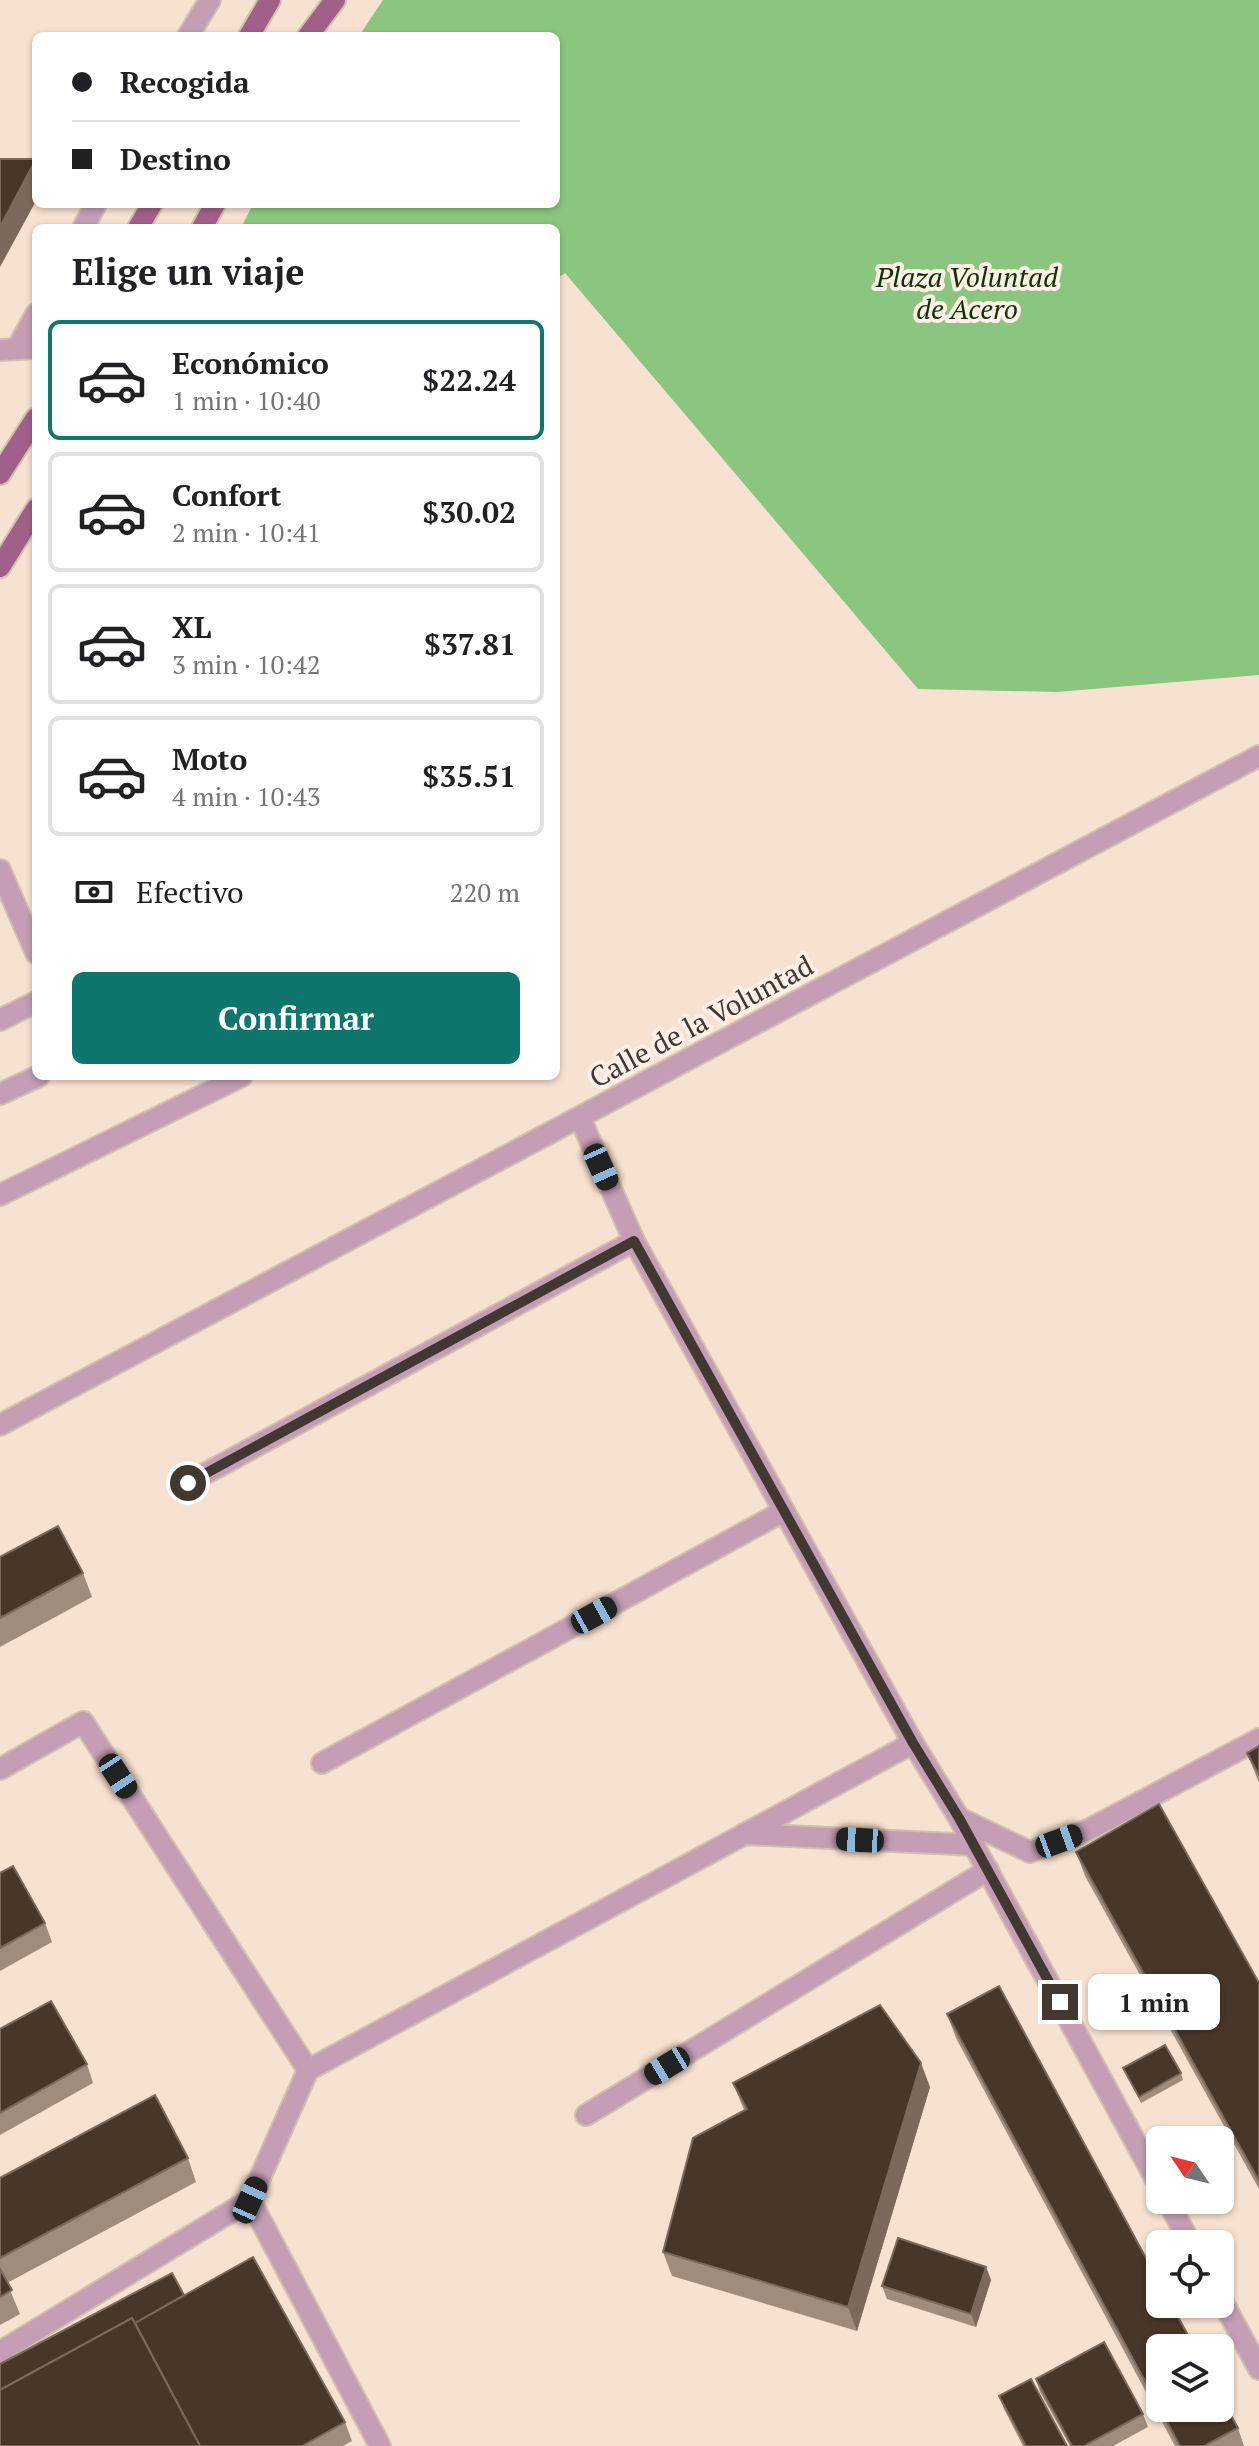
<!DOCTYPE html>
<html lang="es">
<head>
<meta charset="utf-8">
<style>
	body { margin:0; font-family:"PT Serif",serif; background:#f2f2f2; color:#202124; height:100vh; display:flex; flex-direction:column; font-size:30px; white-space:nowrap }
	* { box-sizing:border-box; margin:0 }
	p { font-size:26px; color:#757577 }
	.icon { flex:none; width:44px; height:44px; fill:none; stroke:currentColor; stroke-width:2; stroke-linecap:round; stroke-linejoin:round }
	.map { position:relative; flex:1; overflow:hidden }
	.panel { position:absolute; left:32px; top:224px; width:528px; height:856px; display:flex; flex-direction:column; background:#fff; border-radius:12px; box-shadow:0 2px 6px #0004 }
	.panel>* { flex:none }
	.hud { position:absolute; left:32px; top:32px; width:528px; height:176px; border-radius:12px; box-shadow:0 2px 6px #0004; display:grid; align-content:center; height:176px; padding:0 40px; background:#fff }
	.needle { width:52px; rotate:305deg }
	.tools { position:absolute; left:1146px; top:2126px; display:grid; gap:16px }
	.tools a { display:grid; place-items:center; width:88px; height:88px; border-radius:12px; background:#fff; box-shadow:0 2px 6px #0004; font-size:40px }
	.end { position:absolute; width:36px; height:36px; margin:-18px; border:10px solid #413832; background:#fff; box-shadow:0 0 0 4px #fff }
	.from { border-radius:50% }
	.bubble { position:absolute; height:56px; border-radius:12px; background:#fff; box-shadow:0 2px 6px #0004; font-size:26px; font-weight:700; line-height:56px; text-align:center }
	.car { position:absolute; width:24px; height:48px; margin:-24px -12px; border-radius:10px; box-shadow:0 0 6px 2px #0007; background:linear-gradient(#222 24%,#8ab4d8 0 40%,#222 0 76%,#8ab4d8 0 86%,#222 0) }
	.hud b { display:flex; align-items:center; gap:28px; height:76px; font-size:30px }
	.hud b+b { border-top:2px solid #e0e0e0 }
	.hud i { width:20px; height:20px; background:#202124 }
	ul { padding:0; list-style:none }
	li { display:flex; align-items:center; gap:24px; height:120px; margin:0 16px 12px; padding:0 24px; border:4px solid #e0e0e0; border-radius:12px }
	li div { flex:1 }
	li b { display:block; font-size:30px }
	li em { font-style:normal; font-weight:700 }
	li.on { border-color:#0f766e }
	li>.icon { width:72px; height:72px; stroke-width:1.5 }
	h2 { padding:0 40px; font-size:36px; line-height:96px }
	.pay { display:flex; align-items:center; gap:20px; height:88px; padding:0 40px; font-size:30px }
	.pay p { margin-inline-start:auto }
	.button { display:flex; gap:16px; margin-top:auto; padding:16px 40px }
	.button a { flex:1; height:92px; border-radius:12px; background:#0f766e; color:#fff; font-size:32px; font-weight:700; line-height:92px; text-align:center }
	.map>svg:first-child { display:block }
	.green { fill:#8ac67f }
	.lines { fill:none; stroke-linecap:round; stroke-linejoin:round }
	.minor-casing { stroke:#d3bfb0; stroke-width:24 }
	.major-casing { stroke:#d3bfb0; stroke-width:24 }
	.minor { stroke:#c39eb4; stroke-width:20 }
	.major { stroke:#a1608a; stroke-width:20 }
	.wall { fill:#a08c7c }
	.shaded-wall { fill:#7c695b }
	.building { fill:#483629; stroke:#7c695b; stroke-width:2 }
	.route { stroke:#413832; stroke-width:10 }
	.labels { text-anchor:middle; dominant-baseline:central; stroke-width:8; stroke-linejoin:round; paint-order:stroke }
	.park-label { font-size:28px; font-style:italic; fill:#0d3605; stroke:#fef0e6 }
	.street-label { font-size:28px; fill:#413832; stroke:#fef0e6 }
</style>
</head>
<body>
<div class="map">
<svg width="1259" height="2446" viewBox="0 0 1259 2446">
	<rect width="100%" height="100%" fill="#f7e1d0"/>
	<path class="green" d="M 383,0 L 1259,0 L 1259,675 L 1057,692 L 918,689 L 565,273 L 556,279 L 556,228 L 241,228 L 253,204 L 556,204 L 556,36 L 359,36 Z"/>
	<g class="lines">
		<defs>
			<g id="minor">
				<path d="M 188,36 L 210,0"/>
				<path d="M 83,228 L 96,204"/>
				<path d="M 17,349 L 36,314"/>
				<path d="M 0,350 L 36,348"/>
				<path d="M 0,870 L 36,953"/>
				<path d="M 0,1020 L 36,1002"/>
				<path d="M 0,1094 L 39,1076"/>
				<path d="M 580,1118 L 634,1241 L 913,1743 L 959,1818 L 1030,1852 L 1088,1830 L 1259,1739"/>
				<path d="M 0,1195 L 242,1076"/>
				<path d="M 0,1425 L 1259,756"/>
				<path d="M 188,1483 L 634,1241"/>
				<path d="M 322,1763 L 784,1511"/>
				<path d="M 0,1769 L 83,1722 L 308,2070"/>
				<path d="M 959,1818 L 1160,2187"/>
				<path d="M 744,1834 L 975,1845"/>
				<path d="M 586,2115 L 988,1870"/>
				<path d="M 250,2200 L 380,2446"/>
				<path d="M 1167,2200 L 1191,2244"/>
				<path d="M 1220,2297 L 1259,2369"/>
				<path d="M 0,2352 L 250,2200 L 308,2070 L 913,1743"/>
			</g>
			<g id="major">
				<path d="M 249,36 L 270,0"/>
				<path d="M 308,36 L 335,0"/>
				<path d="M 138,228 L 152,204"/>
				<path d="M 202,228 L 215,204"/>
				<path d="M 0,474 L 36,418"/>
				<path d="M 0,567 L 36,509"/>
			</g>
		</defs>
		<use href="#minor" class="minor-casing"/>
		<use href="#major" class="major-casing"/>
		<use href="#minor" class="minor"/>
		<use href="#major" class="major"/>
	</g>
	<g class="wall">
		<path d="M 0,1557 L 83,1573 L 92,1597 L 0,1647 Z"/>
		<path d="M 1259,1746 L 1259,1783 L 1247,1753 Z"/>
		<path d="M 1076,1852 L 1259,1983 L 1259,2189 L 1085,1876 Z"/>
		<path d="M 0,1873 L 45,1923 L 52,1942 L 0,1971 Z"/>
		<path d="M 947,2014 L 1238,2428 L 1244,2446 L 1175,2446 L 956,2038 Z"/>
		<path d="M 0,2029 L 87,2064 L 93,2083 L 0,2135 Z"/>
		<path d="M 1123,2068 L 1181,2073 L 1183,2080 L 1141,2103 Z"/>
		<path d="M 733,2083 L 930,2087 L 857,2331 L 672,2276 L 663,2252 L 744,2110 Z"/>
		<path d="M 188,2158 L 196,2182 L 7,2283 L 20,2314 L 0,2325 L 0,2178 Z"/>
		<path d="M 986,2267 L 991,2280 L 976,2327 L 887,2299 L 882,2286 Z"/>
		<path d="M 184,2295 L 345,2422 L 352,2441 L 343,2446 L 0,2446 Z"/>
		<path d="M 1036,2379 L 1143,2414 L 1148,2427 L 1113,2446 L 1070,2446 L 1040,2392 Z"/>
		<path d="M 999,2396 L 1067,2446 L 1023,2446 L 1004,2409 Z"/>
	</g>
	<g class="shaded-wall">
		<path d="M 36,161 L 36,201 L 0,267 L 0,227 Z"/>
		<path d="M 921,2063 L 930,2087 L 857,2331 L 848,2307 Z"/>
		<path d="M 986,2267 L 991,2280 L 976,2327 L 971,2314 Z"/>
	</g>
	<g class="building">
		<path d="M 0,159 L 36,159 L 0,227 Z"/>
		<path d="M 58,1526 L 83,1573 L 0,1618 L 0,1557 Z"/>
		<path d="M 1259,1746 L 1259,1775 L 1247,1753 Z"/>
		<path d="M 1159,1804 L 1259,1983 L 1259,2181 L 1076,1852 Z"/>
		<path d="M 13,1866 L 45,1923 L 0,1948 L 0,1873 Z"/>
		<path d="M 999,1986 L 1160,2284 L 1160,2304 L 1171,2304 L 1195,2348 L 1160,2348 L 1160,2408 L 1220,2408 L 1220,2395 L 1238,2428 L 1204,2446 L 1180,2446 L 947,2014 Z"/>
		<path d="M 51,2001 L 87,2064 L 0,2113 L 0,2029 Z"/>
		<path d="M 880,2005 L 921,2063 L 848,2307 L 663,2252 L 693,2138 L 747,2109 L 733,2083 Z"/>
		<path d="M 1165,2045 L 1181,2073 L 1139,2097 L 1123,2068 Z"/>
		<path d="M 155,2095 L 188,2158 L 0,2258 L 0,2178 Z"/>
		<path d="M 898,2238 L 986,2267 L 971,2314 L 882,2286 Z"/>
		<path d="M 253,2257 L 345,2422 L 302,2446 L 200,2446 L 135,2323 Z"/>
		<path d="M 0,2269 L 12,2290 L 0,2297 Z"/>
		<path d="M 172,2273 L 184,2295 L 135,2323 L 132,2318 L 0,2390 L 0,2364 Z"/>
		<path d="M 132,2318 L 200,2446 L 0,2446 L 0,2390 Z"/>
		<path d="M 1104,2342 L 1143,2414 L 1084,2446 L 1072,2446 L 1036,2379 Z"/>
		<path d="M 1031,2379 L 1067,2446 L 1026,2446 L 999,2396 Z"/>
	</g>
	<g class="lines">
		<path class="route" d="M 188,1483 L 634,1241 L 913,1743 L 959,1818 L 1060,2002"/>
	</g>
	<g class="labels">
		<g class="park-label">
			<text x="967" y="276">Plaza Voluntad<tspan x="967" dy="32">de Acero</tspan></text>
		</g>
		<g class="street-label">
			<text transform="translate(701 1021) rotate(-28)">Calle de la Voluntad</text>
		</g>
	</g>
</svg>
<div class="tools">
<a><svg class="needle" viewBox="-14 -14 28 28"><path d="M0-13l5 13h-10z" fill="#e53935"/><path d="M0 13l5-13h-10z" fill="#757577"/></svg></a>
<a><svg class="icon" aria-label="locate" viewBox="0 0 24 24"><circle cx="12" cy="12" r="6"/><path d="M12 2v4M12 18v4M2 12h4M18 12h4"/></svg></a>
<a><svg class="icon" aria-label="layers" viewBox="0 0 24 24"><path d="M12 4l9 5-9 5-9-5zM3 14l9 5 9-5"/></svg></a>
</div>
<i class="end from" style="left:188px;top:1483px"></i>
<i class="end" style="left:1060px;top:2002px"></i>
<div class="bubble" style="left:1088px;top:1974px;width:132px">1 min</div>
<i class="car" style="left:601px;top:1167px;rotate:156deg"></i>
<i class="car" style="left:594px;top:1615px;rotate:61deg"></i>
<i class="car" style="left:118px;top:1776px;rotate:147deg"></i>
<i class="car" style="left:860px;top:1840px;rotate:273deg"></i>
<i class="car" style="left:1059px;top:1841px;rotate:70deg"></i>
<i class="car" style="left:667px;top:2066px;rotate:239deg"></i>
<i class="car" style="left:250px;top:2200px;rotate:24deg"></i>
<div class="hud">
<b><i class="from"></i>Recogida</b>
<b><i></i>Destino</b>
</div>
<section class="panel">
<h2>Elige un viaje</h2>
<ul>
<li class="on"><svg class="icon" aria-label="car" viewBox="0 0 24 24"><path d="M5 17H2v-5l4-1 3-4h7l3 4 3 1v5h-3M9 17h6M6 11h13"/><circle cx="7" cy="17" r="2"/><circle cx="17" cy="17" r="2"/></svg><div><b>Económico</b><p>1 min · 10:40</p></div><em>$22.24</em></li>
<li><svg class="icon" aria-label="car" viewBox="0 0 24 24"><path d="M5 17H2v-5l4-1 3-4h7l3 4 3 1v5h-3M9 17h6M6 11h13"/><circle cx="7" cy="17" r="2"/><circle cx="17" cy="17" r="2"/></svg><div><b>Confort</b><p>2 min · 10:41</p></div><em>$30.02</em></li>
<li><svg class="icon" aria-label="car" viewBox="0 0 24 24"><path d="M5 17H2v-5l4-1 3-4h7l3 4 3 1v5h-3M9 17h6M6 11h13"/><circle cx="7" cy="17" r="2"/><circle cx="17" cy="17" r="2"/></svg><div><b>XL</b><p>3 min · 10:42</p></div><em>$37.81</em></li>
<li><svg class="icon" aria-label="car" viewBox="0 0 24 24"><path d="M5 17H2v-5l4-1 3-4h7l3 4 3 1v5h-3M9 17h6M6 11h13"/><circle cx="7" cy="17" r="2"/><circle cx="17" cy="17" r="2"/></svg><div><b>Moto</b><p>4 min · 10:43</p></div><em>$35.51</em></li>
</ul>
<div class="pay"><svg class="icon" aria-label="cash" viewBox="0 0 24 24"><path d="M3 7h18v10H3z"/><circle cx="12" cy="12" r="2"/></svg>Efectivo<p>220 m</p></div>
<div class="button"><a>Confirmar</a></div>
</section>
</div>
</body>
</html>
